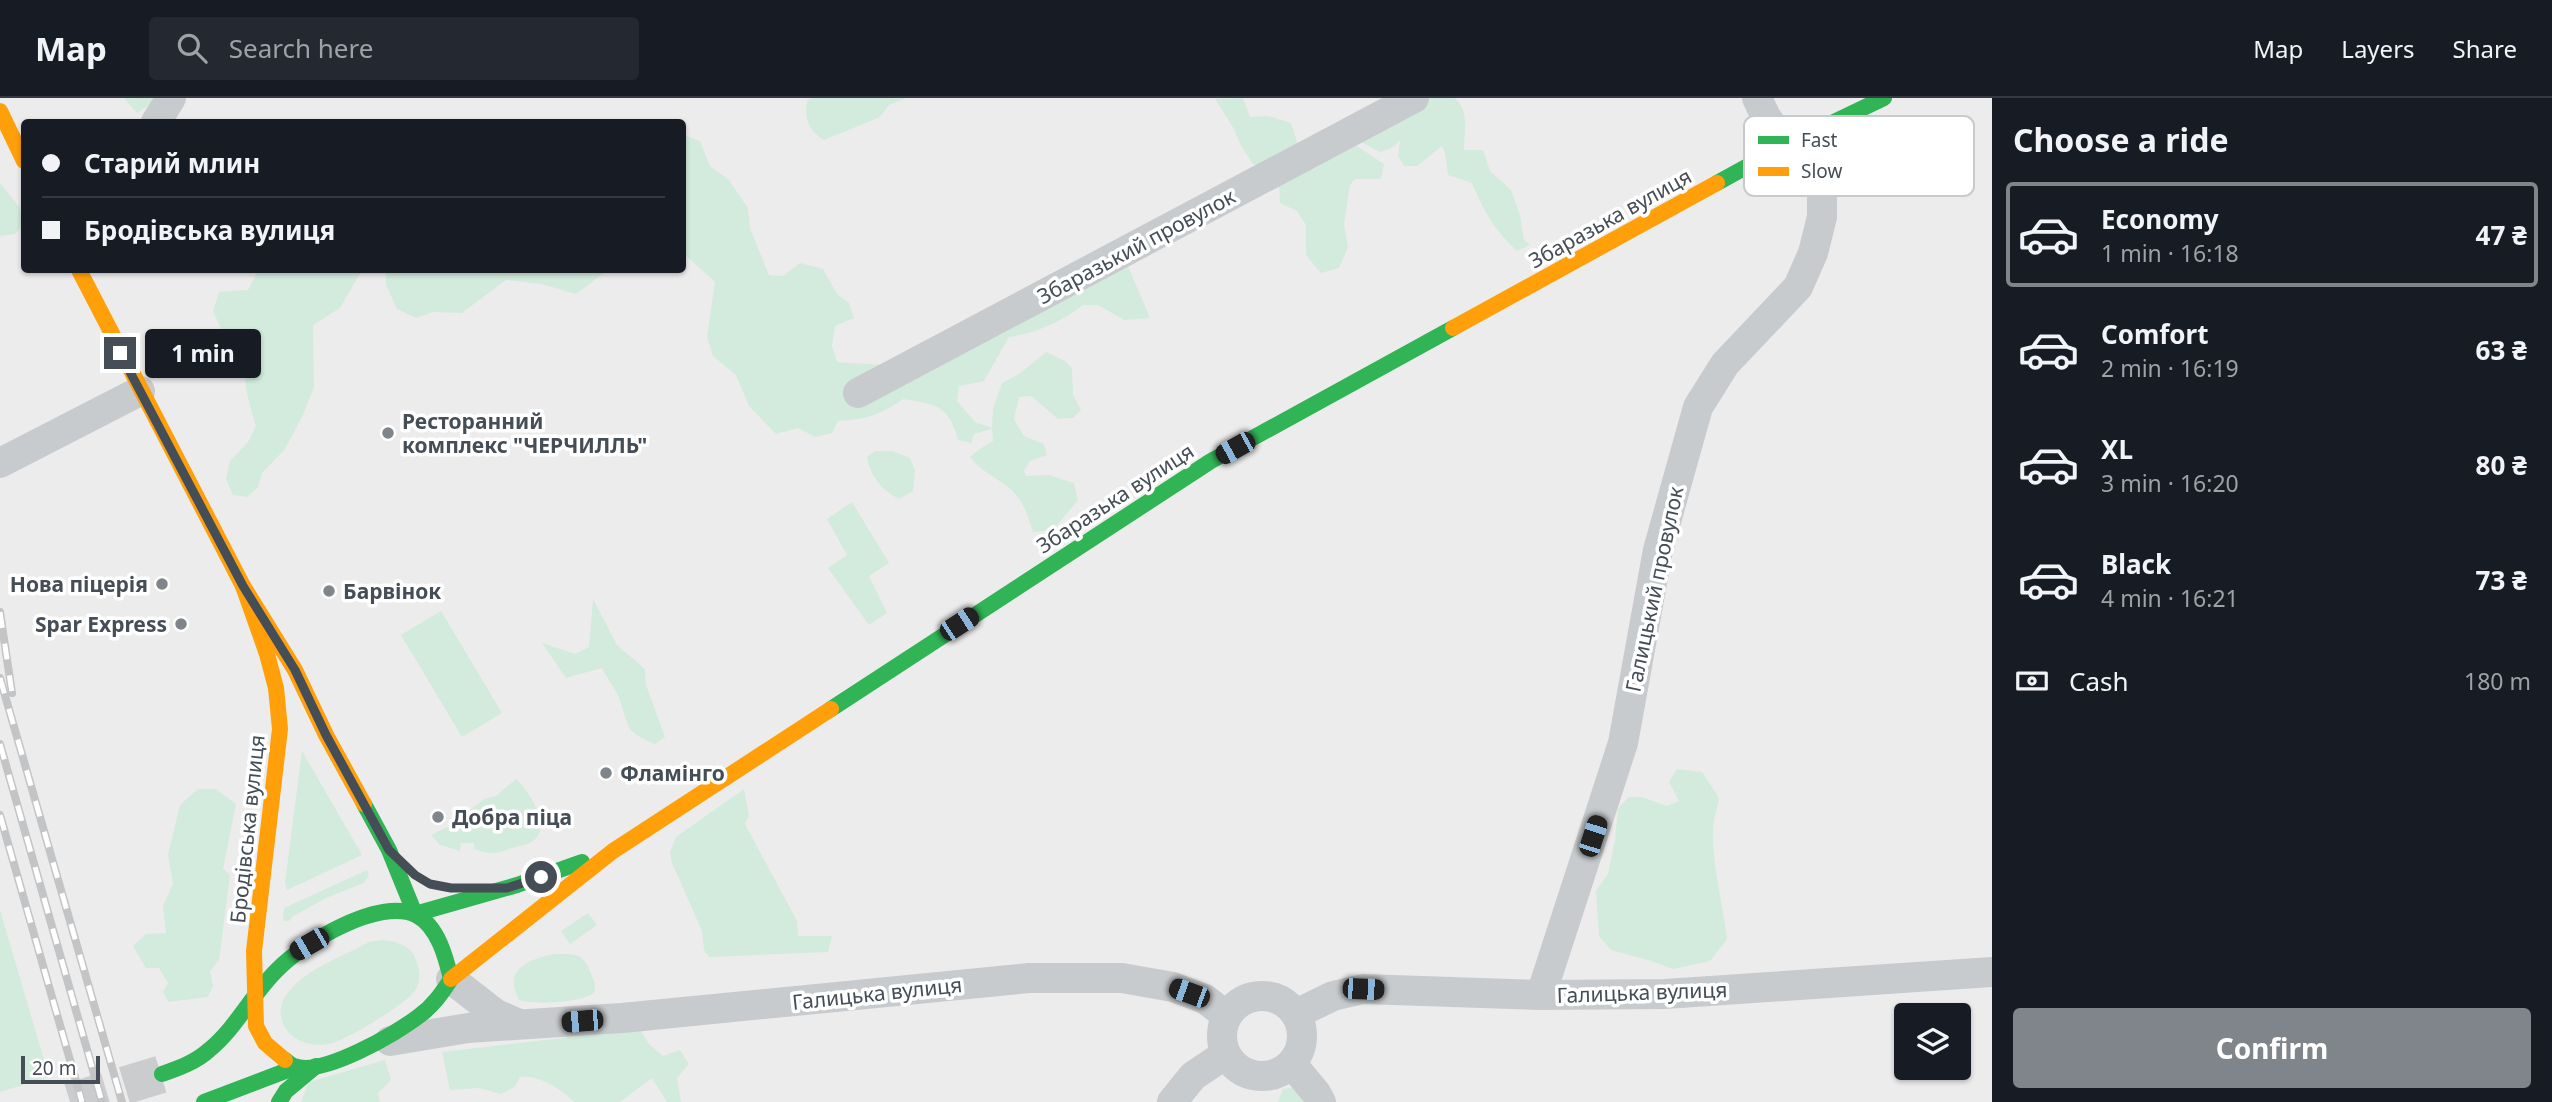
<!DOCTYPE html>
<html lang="en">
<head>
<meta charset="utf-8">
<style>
	body { margin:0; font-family:"Noto Sans",sans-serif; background:#242831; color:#f1f3f6; height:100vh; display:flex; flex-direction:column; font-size:26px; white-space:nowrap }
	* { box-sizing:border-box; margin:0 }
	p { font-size:23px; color:#9ea1a6 }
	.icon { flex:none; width:38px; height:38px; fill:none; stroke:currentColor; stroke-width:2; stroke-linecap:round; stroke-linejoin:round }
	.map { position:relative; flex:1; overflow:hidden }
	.drawer { display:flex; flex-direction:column; background:#171b24; width:560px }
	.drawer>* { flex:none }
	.hud { position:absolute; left:21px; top:21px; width:665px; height:154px; border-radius:7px; box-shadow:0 2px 5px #0004; display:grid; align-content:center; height:154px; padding:0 21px; background:#171b24 }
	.controls { position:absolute; left:1894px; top:905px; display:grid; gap:14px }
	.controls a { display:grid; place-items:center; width:77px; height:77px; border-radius:7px; background:#171b24; box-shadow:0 2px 5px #0004; font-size:35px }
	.scale { position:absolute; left:21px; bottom:18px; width:79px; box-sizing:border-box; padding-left:7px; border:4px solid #454e57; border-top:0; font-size:19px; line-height:24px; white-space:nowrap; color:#454e57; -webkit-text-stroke:5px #fff; paint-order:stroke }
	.end { position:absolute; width:32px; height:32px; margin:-16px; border:9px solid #454e57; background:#fff; box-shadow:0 0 0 4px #fff }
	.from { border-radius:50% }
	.bubble { position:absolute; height:49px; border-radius:7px; background:#171b24; box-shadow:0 2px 5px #0004; font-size:23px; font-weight:700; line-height:49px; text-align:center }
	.car { position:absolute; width:21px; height:42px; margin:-21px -10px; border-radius:9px; box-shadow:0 0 5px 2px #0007; background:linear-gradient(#222 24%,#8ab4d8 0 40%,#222 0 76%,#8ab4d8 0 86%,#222 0) }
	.hud b { display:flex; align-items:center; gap:24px; height:66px; font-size:26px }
	.hud b+b { border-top:2px solid #363941 }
	.hud i { width:18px; height:18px; background:#f1f3f6 }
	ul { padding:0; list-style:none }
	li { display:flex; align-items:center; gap:21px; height:105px; margin:0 14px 10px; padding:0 7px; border:4px solid transparent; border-radius:7px }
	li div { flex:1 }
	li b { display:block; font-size:26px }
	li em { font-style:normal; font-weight:700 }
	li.active { border-color:#80858b }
	li>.icon { width:63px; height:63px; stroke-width:1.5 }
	h2 { padding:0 21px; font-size:32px; line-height:84px }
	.pay { display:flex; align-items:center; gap:18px; height:77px; padding:0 21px; font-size:26px }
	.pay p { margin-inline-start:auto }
	.button { display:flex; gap:14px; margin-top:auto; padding:14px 21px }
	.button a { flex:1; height:80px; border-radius:7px; background:#80858b; color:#fff; font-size:28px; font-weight:700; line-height:80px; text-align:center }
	header { display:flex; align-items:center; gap:42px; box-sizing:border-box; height:98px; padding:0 35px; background:#171b24; border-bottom:2px solid #363941 }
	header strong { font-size:33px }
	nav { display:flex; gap:38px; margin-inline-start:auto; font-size:24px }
	.search { width:490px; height:63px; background:#242831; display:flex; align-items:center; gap:18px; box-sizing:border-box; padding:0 24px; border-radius:7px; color:#9ea1a6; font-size:26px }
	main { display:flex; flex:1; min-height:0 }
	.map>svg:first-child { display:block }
	.green { fill:#d2ebdc }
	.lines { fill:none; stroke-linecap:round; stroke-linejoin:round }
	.primary-tunnel { stroke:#cbccce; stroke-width:38; stroke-dasharray:38 19; stroke-linecap:butt }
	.street { stroke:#c8cbcd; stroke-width:30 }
	.fast { stroke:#30b455; stroke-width:16 }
	.slow { stroke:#ff9f0a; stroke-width:16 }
	.rail-casing { stroke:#c2c4c6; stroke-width:8 }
	.rail { stroke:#fff; stroke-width:5; stroke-dasharray:16; stroke-linecap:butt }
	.route { stroke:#454e57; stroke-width:9 }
	.poi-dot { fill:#80858b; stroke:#fff; stroke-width:2.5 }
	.labels { text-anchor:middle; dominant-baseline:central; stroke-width:7; stroke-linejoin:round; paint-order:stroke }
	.street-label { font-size:21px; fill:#454e57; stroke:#fff }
	.poi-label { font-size:21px; font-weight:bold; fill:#454e57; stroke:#fff; text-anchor:start }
	.key { fill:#fff; stroke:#c7cacd; stroke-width:2 }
	.key-label { font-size:19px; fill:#454e57 }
</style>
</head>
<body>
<header>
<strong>Map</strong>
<div class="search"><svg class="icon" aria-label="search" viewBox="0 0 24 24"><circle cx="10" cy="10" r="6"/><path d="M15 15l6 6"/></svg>Search here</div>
<nav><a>Map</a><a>Layers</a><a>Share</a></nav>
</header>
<main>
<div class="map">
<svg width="1992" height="1004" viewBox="0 0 1992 1004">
	<rect width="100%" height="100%" fill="#edecec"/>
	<g class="green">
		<path d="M 124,0 L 153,0 L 152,5 L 137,15 Z"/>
		<path d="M 811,0 L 906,0 L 889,7 L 880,19 L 824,42 C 809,33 804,21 807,3 Z"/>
		<path d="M 1243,0 L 1250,19 L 1268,18 L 1291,25 L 1298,47 L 1282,62 L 1254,67 L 1241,48 L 1234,31 L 1215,1 Z"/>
		<path d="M 1390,0 L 1455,0 C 1470,15 1464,33 1464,52 L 1483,52 L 1490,73 L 1511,92 L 1520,117 L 1524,142 L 1530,147 L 1517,153 C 1495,133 1483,112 1472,85 L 1448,77 L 1445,55 L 1442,48 L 1417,68 L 1404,68 L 1398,58 L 1400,43 L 1390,51 L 1380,54 L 1361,44 Z"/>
		<path d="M 682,36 L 700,43 L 710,68 L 729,82 L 748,110 L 750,130 L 769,177 L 783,178 L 800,165 L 823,171 L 837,196 L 849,205 L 854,220 L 835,228 L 832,248 L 837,264 C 857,266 875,265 894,269 L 1128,168 L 1150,220 L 1124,222 L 1098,207 L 1083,207 C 1061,224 1037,235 1009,239 L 984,283 L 959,288 L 957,303 L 975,324 L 992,330 L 993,311 L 1002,285 L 1019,276 L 1046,254 L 1065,263 L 1072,270 L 1073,297 L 1081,312 L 1073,320 L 1058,321 L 1031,298 L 1019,299 L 1014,321 L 1024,338 L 1044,346 L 1047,357 L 1030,363 L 1024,372 L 1026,378 L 1049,377 L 1074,385 L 1078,402 L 1053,432 L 1033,434 C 1027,416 1022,398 1005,387 C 992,377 980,372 970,359 L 978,352 L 993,343 L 992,331 L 974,336 L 971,345 L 958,342 C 949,307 936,306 903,301 C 879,318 866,321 838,323 L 832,335 L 815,339 L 798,330 L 776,336 L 749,308 L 736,277 L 713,258 L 707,239 L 715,184 L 683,155 Z"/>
		<path d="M 1349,43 L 1384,66 L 1381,81 L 1355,81 L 1350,87 L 1344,126 L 1348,149 L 1339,170 L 1321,175 L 1306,157 L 1306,127 L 1297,113 L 1280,105 L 1279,87 Z"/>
		<path d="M 0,85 L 20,110 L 23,127 L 15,136 L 0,138 Z"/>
		<path d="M 276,172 L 362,172 L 340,210 L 313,227 L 314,289 L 303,317 L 285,351 L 262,375 L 258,389 L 247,399 L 233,397 L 226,381 L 230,363 L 248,344 L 256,328 C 247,298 240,277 249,246 L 224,237 L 213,213 L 219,194 L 248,192 L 257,174 Z"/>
		<path d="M 386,172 L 608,172 L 576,196 L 542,186 L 506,182 L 462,215 L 433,214 L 416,220 L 397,211 L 386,187 Z"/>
		<path d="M 875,353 L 892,353 L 910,360 L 915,373 L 913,393 L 899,401 C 881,392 870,378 867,359 Z"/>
		<path d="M 852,404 L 889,465 L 869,478 L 887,515 L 869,527 L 828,470 L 847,457 L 827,421 Z"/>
		<path d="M 593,501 L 617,547 L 645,571 L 646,587 L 665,639 L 655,646 C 623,632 630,630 619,600 C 615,590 607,580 602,570 L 566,580 L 542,545 L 575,556 L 589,549 Z"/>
		<path d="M 441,513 L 502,615 L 462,639 L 401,537 Z"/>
		<path d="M 302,653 L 362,757 L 287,792 L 285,785 Z"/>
		<path d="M 1677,671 L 1702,674 L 1719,700 C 1717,711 1713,722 1713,733 C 1712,767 1723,806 1727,841 L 1710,863 L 1673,871 L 1651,863 L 1611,852 L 1599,838 L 1596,793 L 1608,776 L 1615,742 L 1618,710 L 1629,699 L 1642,699 L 1667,708 L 1679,703 L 1669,684 Z"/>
		<path d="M 516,681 C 530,694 557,735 527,746 C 524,748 520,747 516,749 C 496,755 495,758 474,751 L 474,745 L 461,745 L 460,753 L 440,747 L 431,737 L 450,728 L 484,701 L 496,698 Z"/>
		<path d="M 198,691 L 216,691 L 236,706 L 223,771 L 230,777 L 219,862 L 210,873 L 213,888 L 208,899 L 168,904 L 163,894 L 168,885 L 159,870 L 146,870 L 133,848 L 146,836 L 166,835 L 163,808 L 173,786 L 168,757 L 180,707 Z"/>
		<path d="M 744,691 L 749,718 L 745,726 L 797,823 L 798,838 L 832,838 L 828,854 L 709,859 L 704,852 L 702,833 L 672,765 L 670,754 L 676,739 Z"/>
		<path d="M 367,772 L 369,777 L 364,785 L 326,800 L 292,819 L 289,823 L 283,823 L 284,810 Z"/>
		<path d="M 0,812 L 49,979 L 0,994 Z"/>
		<path d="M 588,815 L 597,827 L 570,846 L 561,833 Z"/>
		<path d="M 382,842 C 395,843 412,847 416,862 C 419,870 421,880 417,889 C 411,904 355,936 338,943 C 299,959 262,922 291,891 C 310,869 344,858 369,844 Z"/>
		<path d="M 555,856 C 580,856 583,855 592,878 C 595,885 596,887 594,895 C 579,905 537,907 519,902 C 502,870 530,861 555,856 Z"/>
		<path d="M 640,931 L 649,946 L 663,958 L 680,952 L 689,966 L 677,980 L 681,1004 L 667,1004 L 652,980 L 620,1004 L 574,1004 C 564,992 535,975 520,979 L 515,989 L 501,996 L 479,990 L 450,992 L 442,954 Z"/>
		<path d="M 385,962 L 391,982 L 378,995 L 380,1004 L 301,1004 L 309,984 Z"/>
		<path d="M 1294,989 L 1325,1004 L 1278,1004 L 1283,991 Z"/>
	</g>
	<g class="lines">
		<path class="primary-tunnel" d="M 70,1004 L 162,976"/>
		<g class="street">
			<path d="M 156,24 L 171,0"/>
			<path d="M 858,295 L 1414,0"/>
			<path d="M 0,365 L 140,293"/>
			<path d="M 451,881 L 496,916 L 519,926"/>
			<path d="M 1541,897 L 1623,645 L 1658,452 L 1698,309 L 1725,266 L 1798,189 L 1813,155 L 1822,119 L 1822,96 L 1818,75 L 1786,47 L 1766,19 L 1757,0"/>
			<circle cx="1262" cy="938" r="40"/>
			<path d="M 1296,916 L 1333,898 L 1363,891 L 1541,897 L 1665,896 L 1992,874"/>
			<path d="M 390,943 L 468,930 L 622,920 L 1029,880 L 1122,880 L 1173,889 L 1205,901 L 1227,918"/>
			<path d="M 1292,966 L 1316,995 L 1321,1004"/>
			<path d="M 1172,1004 L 1193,978 L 1226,956"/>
		</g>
		<g class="fast">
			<path d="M 1717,85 L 1786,47 L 1884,0"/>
			<path d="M 831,611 L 1211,363 L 1453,230"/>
			<path d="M 364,706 L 389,752 L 415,816"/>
			<path d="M 415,816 L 517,787 L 582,764"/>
			<path d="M 162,976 C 179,970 196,964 209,952 C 237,929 252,896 278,871 C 303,845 380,799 416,817 C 438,828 446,860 451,881 C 442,895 433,908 419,918 C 397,935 322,979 294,968 C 291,967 288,964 285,962"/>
			<path d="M 204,1004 L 296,969"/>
			<path d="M 279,1004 L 286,993 L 316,968"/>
		</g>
		<g class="slow">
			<path d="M 0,13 L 24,63"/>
			<path d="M 79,172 L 243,488 L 295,572 L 326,637 L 364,706"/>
			<path d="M 1453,230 L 1717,85"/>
			<path d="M 243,488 L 267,556 L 276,590 L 280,631 L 254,853 L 256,928 L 265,945 L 285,962"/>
			<path d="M 451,881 L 613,753 L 831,611"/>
		</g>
		<defs>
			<g id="rail">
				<path d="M 0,514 L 12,595"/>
				<path d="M 0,580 L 122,1004"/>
				<path d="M 0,646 L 102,1004"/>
				<path d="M 0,717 L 82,1004"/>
			</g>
		</defs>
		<use href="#rail" class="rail-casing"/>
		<use href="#rail" class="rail"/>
	</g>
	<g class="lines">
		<path class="route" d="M 120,255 L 243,488 L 295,572 L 326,637 L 389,752 L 415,777 L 430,786 L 451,790 L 507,790 L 541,779"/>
	</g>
	<g class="poi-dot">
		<circle cx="388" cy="335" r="7"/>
		<circle cx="162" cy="486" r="7"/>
		<circle cx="329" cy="493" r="7"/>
		<circle cx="181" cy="526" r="7"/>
		<circle cx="606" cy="675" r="7"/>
		<circle cx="438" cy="719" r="7"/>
	</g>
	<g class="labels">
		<g class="street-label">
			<text transform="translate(1610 120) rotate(-29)">Збаразька вулиця</text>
			<text transform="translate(1136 148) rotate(-28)">Збаразький провулок</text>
			<text transform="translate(1115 400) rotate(-33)">Збаразька вулиця</text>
			<text transform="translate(1654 491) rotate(-78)">Галицький провулок</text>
			<text transform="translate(247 731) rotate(-84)">Бродівська вулиця</text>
			<text transform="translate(1642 894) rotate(-2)">Галицька вулиця</text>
			<text transform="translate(877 895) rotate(-6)">Галицька вулиця</text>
		</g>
		<g class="poi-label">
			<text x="402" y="323">Ресторанний<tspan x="402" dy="24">комплекс "ЧЕРЧИЛЛЬ"</tspan></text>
			<text x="148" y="486" text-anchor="end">Нова піцерія</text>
			<text x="343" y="493">Барвінок</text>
			<text x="167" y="526" text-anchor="end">Spar Express</text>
			<text x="620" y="675">Фламінго</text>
			<text x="452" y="719">Добра піца</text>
		</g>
	</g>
	<rect x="1744" y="18" width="230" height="80" rx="10" class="key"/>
	<rect x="1758" y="38" width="31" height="8" fill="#30b455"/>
	<rect x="1758" y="69" width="31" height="9" fill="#ff9f0a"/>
	<g class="key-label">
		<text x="1801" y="49">Fast</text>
		<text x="1801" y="80">Slow</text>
	</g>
</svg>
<div class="controls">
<a><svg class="icon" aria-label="layers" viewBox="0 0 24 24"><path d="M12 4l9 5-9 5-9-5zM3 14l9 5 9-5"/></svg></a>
</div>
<div class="scale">20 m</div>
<i class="end from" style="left:541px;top:779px"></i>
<i class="end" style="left:120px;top:255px"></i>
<div class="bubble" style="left:145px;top:231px;width:116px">1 min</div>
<i class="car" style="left:1235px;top:350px;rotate:241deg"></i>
<i class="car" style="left:959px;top:526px;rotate:57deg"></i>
<i class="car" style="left:1593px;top:738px;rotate:18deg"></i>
<i class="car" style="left:309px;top:846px;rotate:240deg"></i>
<i class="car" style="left:1363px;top:891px;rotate:92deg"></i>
<i class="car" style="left:1189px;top:895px;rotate:290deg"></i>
<i class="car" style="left:582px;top:923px;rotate:265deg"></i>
<div class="hud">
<b><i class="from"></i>Старий млин</b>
<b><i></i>Бродівська вулиця</b>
</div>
</div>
<section class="drawer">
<h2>Choose a ride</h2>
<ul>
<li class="active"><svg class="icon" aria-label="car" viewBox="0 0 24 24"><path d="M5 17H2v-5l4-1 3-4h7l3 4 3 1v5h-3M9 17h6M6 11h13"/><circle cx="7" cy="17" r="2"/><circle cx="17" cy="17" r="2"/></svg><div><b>Economy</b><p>1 min · 16:18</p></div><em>47 ₴</em></li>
<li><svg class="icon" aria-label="car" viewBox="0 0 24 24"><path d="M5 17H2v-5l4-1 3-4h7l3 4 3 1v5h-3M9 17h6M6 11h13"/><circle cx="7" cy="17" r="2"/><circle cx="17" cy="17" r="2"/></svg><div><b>Comfort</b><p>2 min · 16:19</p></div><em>63 ₴</em></li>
<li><svg class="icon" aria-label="car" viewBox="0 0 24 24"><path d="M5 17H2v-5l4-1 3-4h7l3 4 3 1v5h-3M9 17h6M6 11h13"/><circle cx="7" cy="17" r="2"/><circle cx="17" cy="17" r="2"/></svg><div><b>XL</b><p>3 min · 16:20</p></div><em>80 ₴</em></li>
<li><svg class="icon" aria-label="car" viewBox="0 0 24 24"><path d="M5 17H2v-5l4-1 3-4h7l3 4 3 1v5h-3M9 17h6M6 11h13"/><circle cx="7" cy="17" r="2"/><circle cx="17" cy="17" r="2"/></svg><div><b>Black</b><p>4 min · 16:21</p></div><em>73 ₴</em></li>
</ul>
<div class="pay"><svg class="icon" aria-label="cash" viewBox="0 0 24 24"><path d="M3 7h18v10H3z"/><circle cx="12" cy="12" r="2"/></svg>Cash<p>180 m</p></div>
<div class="button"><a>Confirm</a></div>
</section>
</main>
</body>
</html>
